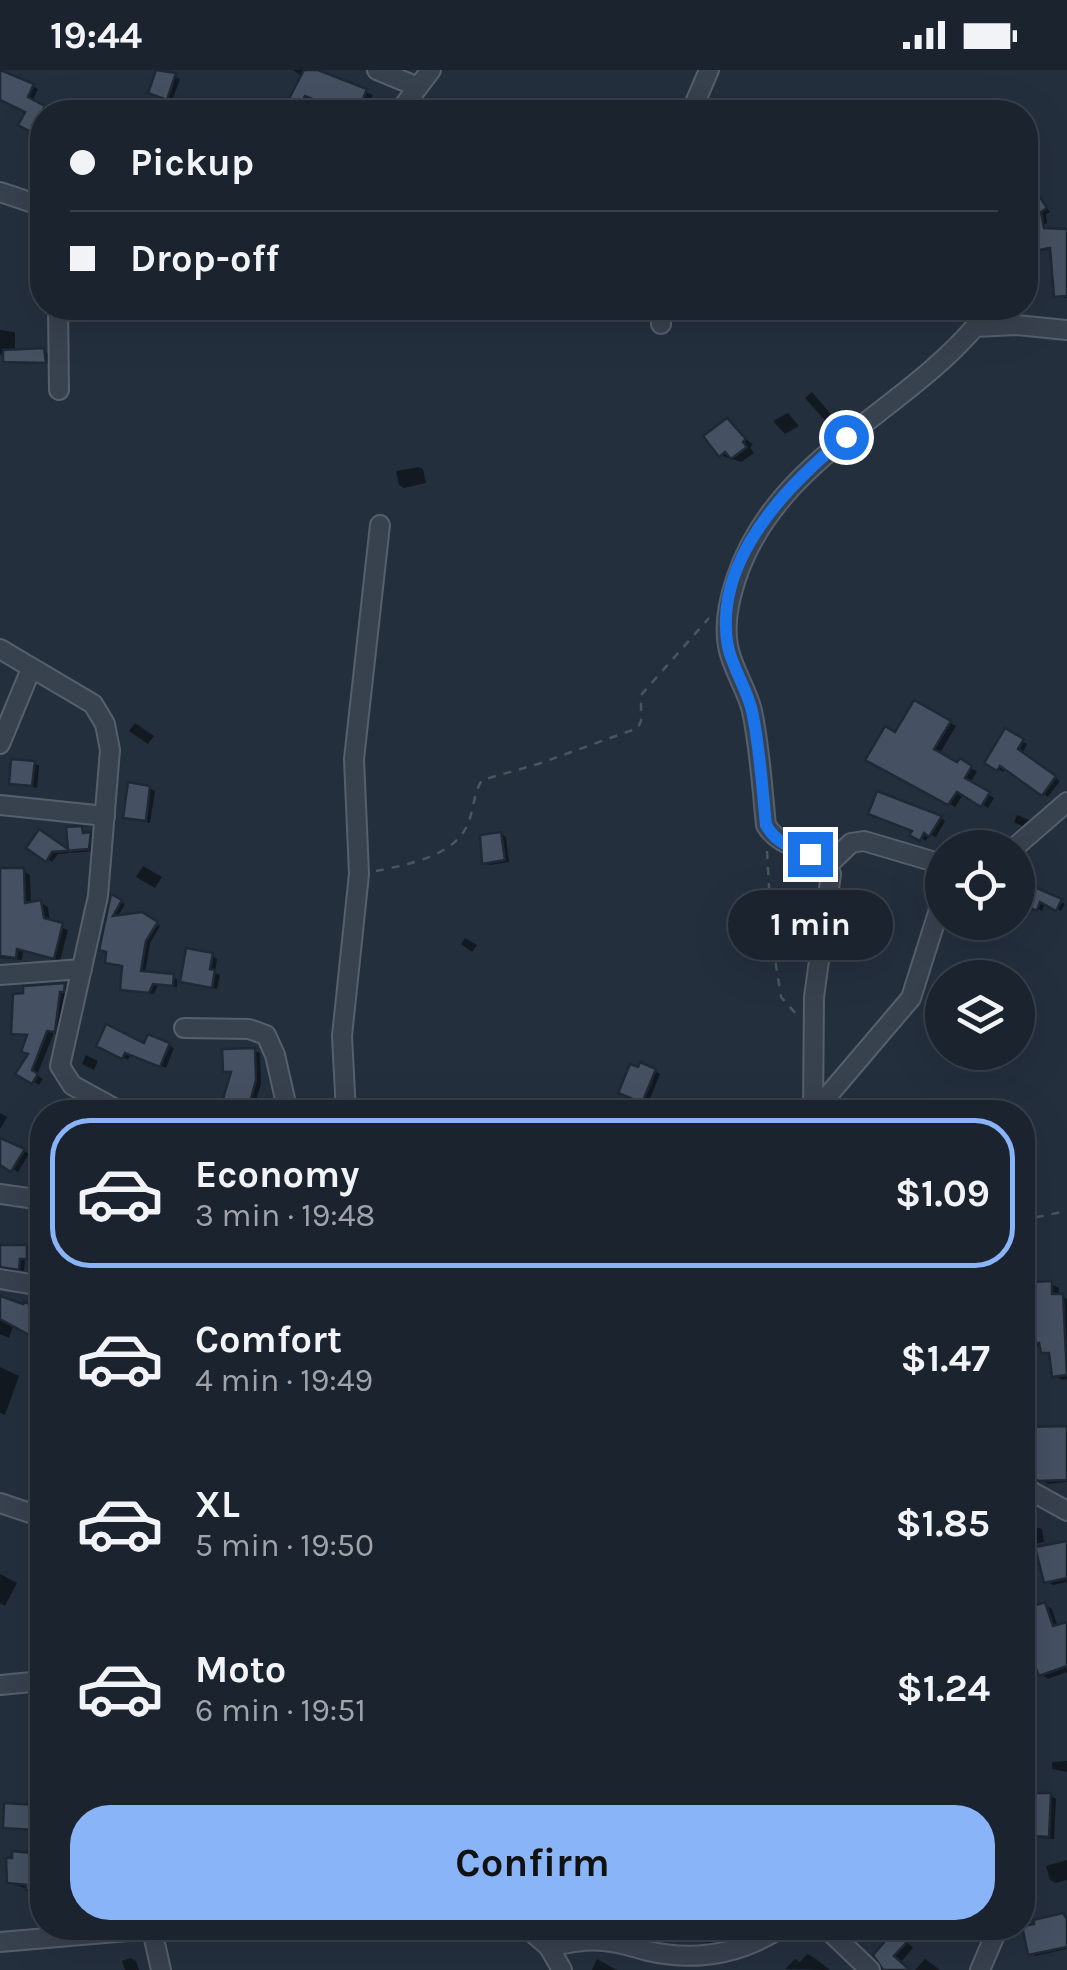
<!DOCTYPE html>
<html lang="en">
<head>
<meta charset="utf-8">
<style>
	body { margin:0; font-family:Karla,sans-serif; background:#282f3a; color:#f1f3f6; height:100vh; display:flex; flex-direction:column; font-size:38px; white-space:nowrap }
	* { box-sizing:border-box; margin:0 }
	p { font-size:32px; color:#a0a4aa }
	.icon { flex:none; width:55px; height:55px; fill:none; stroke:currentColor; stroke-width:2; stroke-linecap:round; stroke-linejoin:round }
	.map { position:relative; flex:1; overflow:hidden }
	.side { position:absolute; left:30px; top:1030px; width:1005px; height:840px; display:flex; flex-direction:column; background:#1b232e; border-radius:40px; box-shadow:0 10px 40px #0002,0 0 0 2px #39404a }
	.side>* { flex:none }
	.hud { position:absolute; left:30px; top:30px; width:1008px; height:220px; border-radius:40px; box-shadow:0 10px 40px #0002,0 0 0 2px #39404a; display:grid; align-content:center; height:220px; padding:0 40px; background:#1b232e }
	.buttons { position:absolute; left:925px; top:760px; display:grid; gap:20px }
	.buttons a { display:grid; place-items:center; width:110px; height:110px; border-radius:50%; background:#1b232e; box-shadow:0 10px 40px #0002,0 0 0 2px #39404a; font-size:50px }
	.end { position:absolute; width:45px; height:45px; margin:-22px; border:12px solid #1a73e8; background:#fff; box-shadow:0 0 0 5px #fff }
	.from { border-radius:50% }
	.bubble { position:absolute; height:70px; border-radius:35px; background:#1b232e; box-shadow:0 10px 40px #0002,0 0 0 2px #39404a; font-size:32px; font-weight:700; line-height:70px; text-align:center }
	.hud b { display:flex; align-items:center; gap:35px; height:95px; font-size:38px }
	.hud b+b { border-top:2px solid #39404a }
	.hud i { width:25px; height:25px; background:#f1f3f6 }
	ul { padding:18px 0 0; list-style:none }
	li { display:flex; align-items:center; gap:30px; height:150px; margin:0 20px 15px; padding:0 20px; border:5px solid transparent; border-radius:40px }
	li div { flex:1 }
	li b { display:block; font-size:38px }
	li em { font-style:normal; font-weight:700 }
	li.current { border-color:#8ab4f8 }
	li>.icon { width:90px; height:90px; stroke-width:1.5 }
	.button { display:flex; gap:20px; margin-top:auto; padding:20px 40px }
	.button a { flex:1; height:115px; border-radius:40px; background:#8ab4f8; color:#111; font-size:40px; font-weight:700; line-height:115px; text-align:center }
	.status { display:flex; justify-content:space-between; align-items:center; height:70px; padding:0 50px; background:#1b232e; direction:ltr }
	.status svg { height:28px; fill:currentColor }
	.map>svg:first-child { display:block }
	.shadow { fill:#0007 }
	.building { fill:#455162; stroke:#1f2835; stroke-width:2.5 }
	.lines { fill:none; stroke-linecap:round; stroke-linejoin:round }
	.minor-casing { stroke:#565f6c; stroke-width:22 }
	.path { stroke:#44595c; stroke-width:2.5; stroke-dasharray:8 8; stroke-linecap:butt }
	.minor { stroke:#38414e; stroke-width:18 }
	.route { stroke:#1a73e8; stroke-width:12 }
</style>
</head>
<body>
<div class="status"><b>19:44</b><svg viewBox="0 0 49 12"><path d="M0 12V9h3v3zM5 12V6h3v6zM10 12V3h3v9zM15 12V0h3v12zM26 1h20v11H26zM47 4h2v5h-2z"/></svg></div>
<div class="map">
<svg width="1067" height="1900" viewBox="0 0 1067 1900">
	<rect width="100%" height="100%" fill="#242f3e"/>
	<g class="shadow">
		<path d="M 158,0 L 180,9 L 172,31 L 151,22 Z"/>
		<path d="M 293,0 L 307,0 L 373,25 L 366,42 L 346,42 L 312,28 L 304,42 L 287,37 L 303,7 Z"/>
		<path d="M 0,1 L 38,19 L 32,32 L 48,41 L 42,42 L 42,52 L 37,63 L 21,54 L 28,41 L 0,28 Z"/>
		<path d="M 1038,127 L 1050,142 L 1046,144 L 1047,153 L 1035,158 L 1025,148 L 1025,136 Z"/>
		<path d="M 1034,158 L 1067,161 L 1067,228 L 1056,226 L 1053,179 L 1025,184 L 1025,161 Z"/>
		<path d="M 338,238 L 366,238 L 345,248 Z"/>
		<path d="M 0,260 L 15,262 L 15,282 L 44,281 L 48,284 L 49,294 L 5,290 L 5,286 L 0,284 Z"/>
		<path d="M 812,322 L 835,349 L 828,354 L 805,328 Z"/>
		<path d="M 788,343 L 799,356 L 785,364 L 773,351 Z"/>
		<path d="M 727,351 L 753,375 L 750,377 L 754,383 L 741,392 L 720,385 Z"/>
		<path d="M 419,397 L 423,399 L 426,413 L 404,418 L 399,415 L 396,401 Z"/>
		<path d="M 915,633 L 956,656 L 939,685 L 977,701 L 970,714 L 994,728 L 988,738 L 964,723 L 955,737 L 869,689 L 896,665 Z"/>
		<path d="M 135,653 L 154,666 L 148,674 L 129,661 Z"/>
		<path d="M 1006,661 L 1027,674 L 1022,684 L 1060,711 L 1048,727 L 1006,698 L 1003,702 L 987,692 Z"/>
		<path d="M 34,693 L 39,696 L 37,718 L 11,713 Z"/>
		<path d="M 150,718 L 155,721 L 150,753 L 125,747 Z"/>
		<path d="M 1017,745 L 1029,750 L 1022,756 L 1014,752 Z"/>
		<path d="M 941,748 L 945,751 L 936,767 L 930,764 L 926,771 L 913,764 Z"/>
		<path d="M 81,759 L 95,768 L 94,781 L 71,783 L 69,760 Z"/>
		<path d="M 39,762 L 70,783 L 58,784 L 52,792 L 29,777 Z"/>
		<path d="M 501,764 L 506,767 L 509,792 L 490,795 L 485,792 Z"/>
		<path d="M 143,796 L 162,807 L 155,818 L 136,807 Z"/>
		<path d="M 0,801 L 23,801 L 30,805 L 31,834 L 41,833 L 48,837 L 50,853 L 68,860 L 60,891 L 23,881 L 22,890 L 0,888 Z"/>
		<path d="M 1022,814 L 1065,834 L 1061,841 L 1045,833 L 1042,841 L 1018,826 Z"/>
		<path d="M 112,827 L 125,834 L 117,848 L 142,845 L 160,856 L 150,873 L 145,904 L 173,907 L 177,909 L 177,917 L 158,915 L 154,924 L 122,919 L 124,896 L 112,894 Z"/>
		<path d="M 465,868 L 477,875 L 472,882 L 461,874 Z"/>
		<path d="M 212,886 L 217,889 L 215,903 L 220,905 L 217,919 L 182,911 Z"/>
		<path d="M 65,915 L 71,919 L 70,924 L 65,924 L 61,964 L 54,963 L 37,1005 L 43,1009 L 39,1015 L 19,1003 L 31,984 L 29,967 L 14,963 L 26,918 Z"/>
		<path d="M 99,975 L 169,975 L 174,978 L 166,998 L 131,984 L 128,990 Z"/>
		<path d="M 254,980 L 260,983 L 261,1014 L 254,1037 L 246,1035 L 244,1042 L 208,1042 L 209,1038 L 222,1041 L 233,1005 L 225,1001 Z"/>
		<path d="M 86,985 L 98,991 L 94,1000 L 82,994 Z"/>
		<path d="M 655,1001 L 660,1004 L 648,1034 L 626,1025 Z"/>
		<path d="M 0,1043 L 7,1047 L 0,1059 Z"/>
		<path d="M 15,1076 L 29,1084 L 18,1102 L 4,1094 Z"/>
		<path d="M 0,1177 L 26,1177 L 32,1180 L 32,1190 L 25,1190 L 24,1201 L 8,1198 L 0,1201 Z"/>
		<path d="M 1051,1214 L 1059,1218 L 1059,1226 L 1067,1229 L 1067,1309 L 1062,1310 L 1054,1305 L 1052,1287 L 1043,1282 L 1042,1276 L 1022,1278 L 1022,1238 L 1036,1237 Z"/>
		<path d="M 0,1229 L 26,1235 L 42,1244 L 42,1269 L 14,1254 L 9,1268 L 0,1264 Z"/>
		<path d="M 0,1297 L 19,1306 L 5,1345 L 0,1343 Z"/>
		<path d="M 1022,1322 L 1034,1326 L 1035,1359 L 1067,1359 L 1067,1412 L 1049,1414 L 1030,1406 L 1022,1411 Z"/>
		<path d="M 1022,1443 L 1028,1446 L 1029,1455 L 1042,1459 L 1044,1472 L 1022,1476 Z"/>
		<path d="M 1067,1473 L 1067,1512 L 1053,1515 L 1046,1511 Z"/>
		<path d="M 0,1504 L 17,1513 L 5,1536 L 0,1533 Z"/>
		<path d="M 1045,1535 L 1052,1539 L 1058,1557 L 1067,1555 L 1067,1602 L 1048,1609 L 1040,1603 L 1022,1609 L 1022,1571 Z"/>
		<path d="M 38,1572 L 42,1574 L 42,1601 L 38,1601 L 32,1598 L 28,1587 L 39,1583 Z"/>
		<path d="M 42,1625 L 42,1682 L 37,1680 L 35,1648 L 42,1647 Z"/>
		<path d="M 1067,1691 L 1067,1702 L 1052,1699 L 1052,1692 Z"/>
		<path d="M 1051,1726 L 1056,1729 L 1054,1769 L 1040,1768 L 1035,1765 Z"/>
		<path d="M 37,1737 L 42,1740 L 41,1762 L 6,1757 Z"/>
		<path d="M 34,1780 L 42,1780 L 42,1824 L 9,1812 L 34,1786 Z"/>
		<path d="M 1067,1790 L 1067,1810 L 1056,1813 L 1050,1810 L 1046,1796 Z"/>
		<path d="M 1063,1846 L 1067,1848 L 1067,1879 L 1035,1886 L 1030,1883 Z"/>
		<path d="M 549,1858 L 562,1858 L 565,1860 L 556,1863 Z"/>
		<path d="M 703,1858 L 727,1858 L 729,1870 L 708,1873 L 704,1871 Z"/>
		<path d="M 854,1858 L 901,1858 L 901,1861 L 863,1863 Z"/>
		<path d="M 903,1868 L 913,1878 L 901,1892 L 910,1900 L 887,1900 L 884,1897 Z"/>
		<path d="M 807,1884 L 816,1889 L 830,1900 L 785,1899 L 795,1889 L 800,1892 Z"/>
		<path d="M 130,1888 L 136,1891 L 139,1900 L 125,1900 L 122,1891 Z"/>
		<path d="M 597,1889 L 615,1899 L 617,1900 L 592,1900 Z"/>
		<path d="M 925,1889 L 932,1894 L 940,1900 L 915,1900 Z"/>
	</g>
	<g class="building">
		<path d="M 0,0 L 34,14 L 28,27 L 45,36 L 31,62 L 18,55 L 25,42 L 0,30 Z"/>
		<path d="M 156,0 L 176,3 L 167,30 L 148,23 Z"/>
		<path d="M 304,0 L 318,0 L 367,19 L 358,42 L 345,42 L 305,26 L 296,42 L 284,38 Z"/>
		<path d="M 1038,124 L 1047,138 L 1041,142 L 1044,158 L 1067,159 L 1067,226 L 1054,227 L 1050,178 L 1028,182 L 1025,133 Z"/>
		<path d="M 44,278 L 46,293 L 3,292 L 3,280 Z"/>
		<path d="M 727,348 L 746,369 L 743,372 L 747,377 L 731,389 L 725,382 L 719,387 L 703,366 Z"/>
		<path d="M 914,630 L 951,651 L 934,679 L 957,692 L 960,688 L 972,696 L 965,708 L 990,722 L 981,737 L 957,722 L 948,735 L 865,690 L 885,656 L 895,662 Z"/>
		<path d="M 1005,658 L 1024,669 L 1018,679 L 1056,706 L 1042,726 L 1000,696 L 997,701 L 984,693 Z"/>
		<path d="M 11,689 L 35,691 L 32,716 L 9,714 Z"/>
		<path d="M 128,712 L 150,716 L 146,751 L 123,748 Z"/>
		<path d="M 877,721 L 942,746 L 929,767 L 924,763 L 920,771 L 909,765 L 912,761 L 868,744 Z"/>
		<path d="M 82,756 L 83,763 L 91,762 L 89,779 L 52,782 L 46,792 L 26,778 L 39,759 L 68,779 L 66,757 Z"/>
		<path d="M 501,762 L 505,790 L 482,794 L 480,765 Z"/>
		<path d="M 0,798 L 24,798 L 25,833 L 41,830 L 44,848 L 63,853 L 54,889 L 17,879 L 16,888 L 0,886 Z"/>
		<path d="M 1021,811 L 1062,829 L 1056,841 L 1040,832 L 1037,841 L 1023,835 L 1025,832 L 1018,828 Z"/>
		<path d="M 111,824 L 122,830 L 113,846 L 142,842 L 158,852 L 146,871 L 141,901 L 174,904 L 173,916 L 153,914 L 149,923 L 120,920 L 122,896 L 105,893 L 106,882 L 99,880 Z"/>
		<path d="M 186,878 L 213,883 L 210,899 L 215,900 L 212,918 L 180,912 Z"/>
		<path d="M 65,913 L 64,922 L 60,922 L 55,962 L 47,961 L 32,1000 L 38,1004 L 32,1014 L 15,1004 L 28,984 L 21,982 L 27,965 L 11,964 L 13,924 L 23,923 L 23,916 Z"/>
		<path d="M 106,954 L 144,973 L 148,964 L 170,973 L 160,997 L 125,983 L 122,989 L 96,976 Z"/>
		<path d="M 255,978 L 256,1010 L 249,1036 L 240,1034 L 238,1042 L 219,1042 L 231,1002 L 223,1002 L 222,979 Z"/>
		<path d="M 640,992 L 656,999 L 642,1033 L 618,1023 L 630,994 L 638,997 Z"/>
		<path d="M 0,1068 L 25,1079 L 11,1102 L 0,1095 Z"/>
		<path d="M 0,1175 L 27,1175 L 27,1189 L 20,1189 L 19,1200 L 0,1197 Z"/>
		<path d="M 1052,1211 L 1052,1224 L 1063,1224 L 1067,1305 L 1052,1307 L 1049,1283 L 1041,1283 L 1039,1273 L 1022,1274 L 1022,1235 L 1033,1235 L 1032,1212 Z"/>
		<path d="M 0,1226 L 23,1234 L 25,1232 L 42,1241 L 42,1272 L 0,1249 Z"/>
		<path d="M 1067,1356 L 1067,1410 L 1039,1411 L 1022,1404 L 1022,1357 Z"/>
		<path d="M 1067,1471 L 1067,1508 L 1044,1513 L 1035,1477 Z"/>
		<path d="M 1045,1532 L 1053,1556 L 1067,1552 L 1067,1596 L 1039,1606 L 1036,1599 L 1022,1603 L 1022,1540 Z"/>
		<path d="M 1033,1723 L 1051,1723 L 1049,1767 L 1032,1766 Z"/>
		<path d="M 4,1733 L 38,1735 L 36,1759 L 42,1760 L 42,1821 L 26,1820 L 26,1815 L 7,1813 L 6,1788 L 12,1788 L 12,1781 L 32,1783 L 33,1760 L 3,1758 Z"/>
		<path d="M 1063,1843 L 1067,1849 L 1067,1877 L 1028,1885 L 1022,1856 L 1034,1854 L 1033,1850 Z"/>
		<path d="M 894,1861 L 907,1872 L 894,1886 L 910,1900 L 883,1900 L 873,1885 Z"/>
	</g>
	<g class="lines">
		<defs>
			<g id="minor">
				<path d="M 377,0 L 418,17"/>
				<path d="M 399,42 L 431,0"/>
				<path d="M 691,42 L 709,0"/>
				<path d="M 0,122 L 42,136"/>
				<path d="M 58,238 L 59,320"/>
				<path d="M 661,254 L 661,238"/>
				<path d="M 0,579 L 93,634 L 105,654 L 110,680 L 98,826 L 60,996 L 72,1015 L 121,1042"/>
				<path d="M 0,674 L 31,599"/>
				<path d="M 0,735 L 105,746"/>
				<path d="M 1014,778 L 1067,732"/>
				<path d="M 828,795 L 851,773 L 864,771 L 942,794"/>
				<path d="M 0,905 L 82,899"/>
				<path d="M 184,958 L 249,959 L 266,965 L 275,985 L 288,1042"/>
				<path d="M 346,1042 L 342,966 L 359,804 L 354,689 L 380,455"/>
				<path d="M 813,1042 L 814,927 L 831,804 C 823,777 782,783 766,755 C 762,717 760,678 752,641 C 747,619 732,599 728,576 C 724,554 729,530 736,509 C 775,390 898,346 975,257 L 1016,255 L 1067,260"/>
				<path d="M 814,1042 L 911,928 L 942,830"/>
				<path d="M 0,1124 L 42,1130"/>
				<path d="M 0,1209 L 42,1216"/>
				<path d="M 1022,1416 L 1067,1441"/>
				<path d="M 0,1433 L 42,1447"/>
				<path d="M 0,1615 L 42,1611"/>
				<path d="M 527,1858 L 549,1877 L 562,1900"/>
				<path d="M 826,1858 L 870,1900"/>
				<path d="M 152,1860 L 161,1900"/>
				<path d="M 0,1872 L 163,1858"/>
				<path d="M 549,1877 C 567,1873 585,1869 603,1871 C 619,1872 633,1877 648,1881 C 696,1892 740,1884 781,1858"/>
				<path d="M 980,1900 L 998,1858"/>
			</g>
		</defs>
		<use href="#minor" class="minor-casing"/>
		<g class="path">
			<path d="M 767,781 L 772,870 L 781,927 L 798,946"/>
			<path d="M 376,801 C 406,795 452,787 467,756 C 474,741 473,724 482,710 L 538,694 L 638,658 L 641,651 L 641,625 L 709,548"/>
			<path d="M 1022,1155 L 1032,1148 L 1067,1141"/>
		</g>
		<use href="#minor" class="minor"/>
	</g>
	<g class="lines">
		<path class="route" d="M 810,784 C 791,778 776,773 766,755 C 762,717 760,678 752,641 C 747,619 733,599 728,577 C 712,492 787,415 846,367"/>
	</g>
</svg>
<div class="buttons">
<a><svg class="icon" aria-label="locate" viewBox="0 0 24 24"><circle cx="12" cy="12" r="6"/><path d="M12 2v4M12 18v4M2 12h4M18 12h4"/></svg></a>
<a><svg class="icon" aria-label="layers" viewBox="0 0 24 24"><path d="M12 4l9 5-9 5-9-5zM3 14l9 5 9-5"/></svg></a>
</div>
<i class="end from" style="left:846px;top:367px"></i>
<i class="end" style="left:810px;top:784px"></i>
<div class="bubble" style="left:728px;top:820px;width:165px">1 min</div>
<div class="hud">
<b><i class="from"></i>Pickup</b>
<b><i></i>Drop-off</b>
</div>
<section class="side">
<ul>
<li class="current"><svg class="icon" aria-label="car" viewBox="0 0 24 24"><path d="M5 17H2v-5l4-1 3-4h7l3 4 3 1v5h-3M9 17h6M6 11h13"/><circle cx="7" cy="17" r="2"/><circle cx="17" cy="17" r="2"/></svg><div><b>Economy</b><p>3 min · 19:48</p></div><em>$1.09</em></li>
<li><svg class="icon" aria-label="car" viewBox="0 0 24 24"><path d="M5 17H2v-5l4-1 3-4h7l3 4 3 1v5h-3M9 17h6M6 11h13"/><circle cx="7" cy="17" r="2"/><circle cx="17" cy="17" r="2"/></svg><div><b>Comfort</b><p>4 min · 19:49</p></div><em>$1.47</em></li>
<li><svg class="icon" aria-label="car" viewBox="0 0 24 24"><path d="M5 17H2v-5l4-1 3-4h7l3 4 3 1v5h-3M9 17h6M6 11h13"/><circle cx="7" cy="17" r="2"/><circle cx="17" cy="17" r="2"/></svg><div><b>XL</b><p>5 min · 19:50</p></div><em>$1.85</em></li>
<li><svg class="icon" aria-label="car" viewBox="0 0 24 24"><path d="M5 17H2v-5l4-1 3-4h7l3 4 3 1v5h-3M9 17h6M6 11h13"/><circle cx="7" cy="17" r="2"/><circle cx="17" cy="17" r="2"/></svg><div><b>Moto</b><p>6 min · 19:51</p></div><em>$1.24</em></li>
</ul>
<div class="button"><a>Confirm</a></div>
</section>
</div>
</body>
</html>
